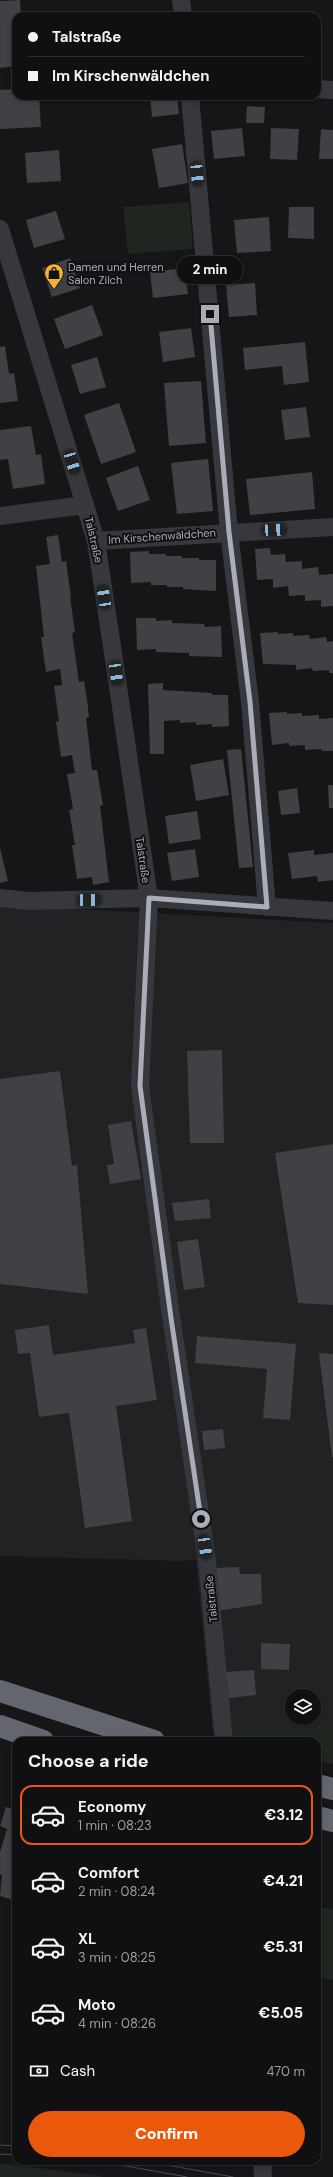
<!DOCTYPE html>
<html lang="en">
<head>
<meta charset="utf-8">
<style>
	body { margin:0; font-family:"DM Sans",sans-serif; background:#1e1e20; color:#f1f3f6; height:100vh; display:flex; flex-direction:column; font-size:15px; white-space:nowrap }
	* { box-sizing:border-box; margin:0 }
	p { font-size:13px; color:#9c9d9f }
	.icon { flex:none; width:22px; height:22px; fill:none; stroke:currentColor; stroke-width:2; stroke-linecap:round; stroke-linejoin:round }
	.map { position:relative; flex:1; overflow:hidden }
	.side { position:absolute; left:12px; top:1737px; width:309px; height:428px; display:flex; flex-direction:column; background:#101012; border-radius:12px; box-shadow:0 2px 6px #0003,0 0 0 1px #303032 }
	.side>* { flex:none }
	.hud { position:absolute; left:12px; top:12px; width:309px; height:88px; border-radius:12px; box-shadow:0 2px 6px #0003,0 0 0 1px #303032; display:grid; align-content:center; height:88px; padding:0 16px; background:#101012 }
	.controls { position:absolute; left:285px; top:1689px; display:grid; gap:8px }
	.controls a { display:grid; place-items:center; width:36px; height:36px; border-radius:50%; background:#101012; box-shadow:0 2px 6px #0003,0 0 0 1px #303032; font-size:20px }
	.end { position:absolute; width:18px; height:18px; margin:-9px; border:5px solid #a8adb8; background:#111; box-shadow:0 0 0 2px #111 }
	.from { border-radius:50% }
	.bubble { position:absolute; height:28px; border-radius:14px; background:#101012; box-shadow:0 2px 6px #0003,0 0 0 1px #303032; font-size:13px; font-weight:800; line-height:28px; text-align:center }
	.car { position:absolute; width:12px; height:24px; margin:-12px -6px; border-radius:5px; box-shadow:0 0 3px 1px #0007; background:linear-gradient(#222 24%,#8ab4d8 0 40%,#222 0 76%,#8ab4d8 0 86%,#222 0) }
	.hud b { display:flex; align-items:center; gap:14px; height:38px; font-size:15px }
	.hud b+b { border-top:1px solid #303032 }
	.hud i { width:10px; height:10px; background:#f1f3f6 }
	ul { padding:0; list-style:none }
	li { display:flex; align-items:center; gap:12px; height:60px; margin:0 8px 6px; padding:0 8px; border:2px solid transparent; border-radius:12px }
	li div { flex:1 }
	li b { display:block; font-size:15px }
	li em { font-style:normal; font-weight:800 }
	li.selected { border-color:#ea580c }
	li>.icon { width:36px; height:36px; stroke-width:1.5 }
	h2 { padding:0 16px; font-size:18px; line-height:48px }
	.pay { display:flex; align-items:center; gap:10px; height:44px; padding:0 16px; font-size:15px }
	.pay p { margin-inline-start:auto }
	.action { display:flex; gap:8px; margin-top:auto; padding:8px 16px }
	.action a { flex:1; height:46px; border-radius:24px; background:#ea580c; color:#fff; font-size:16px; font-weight:800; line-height:46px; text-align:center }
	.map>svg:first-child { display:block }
	.built { fill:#222225; fill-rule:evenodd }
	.green { fill:#1e261f }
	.building { fill:#404145 }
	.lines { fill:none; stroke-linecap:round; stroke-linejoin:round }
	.minor { stroke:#37383d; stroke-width:18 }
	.highway { stroke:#63666e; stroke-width:22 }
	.tram { stroke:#4a4c52; stroke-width:1 }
	.route { stroke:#a8adb8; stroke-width:5 }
	.labels { text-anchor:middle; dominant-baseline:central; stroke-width:4; stroke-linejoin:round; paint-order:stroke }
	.poi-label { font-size:11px; fill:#a8adb8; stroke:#111113; text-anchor:start }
	.street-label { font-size:11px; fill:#a8adb8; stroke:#111113 }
</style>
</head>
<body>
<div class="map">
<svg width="333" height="2177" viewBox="0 0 333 2177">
	<rect width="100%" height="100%" fill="#161618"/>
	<path class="built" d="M 0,905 L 333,923 L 333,1763 L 317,1741 L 245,1741 L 213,1733 L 196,1560 L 181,1561 L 0,1556 ZM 292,1696 L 314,1696 L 314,1718 L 292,1718 Z"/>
	<g class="green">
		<path d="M 189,202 L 193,249 L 128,254 L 123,207 Z"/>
		<path d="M 229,1722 L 333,1724 L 333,1764 L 317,1761 L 317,1741 L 239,1741 L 229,1732 Z"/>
		<path d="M 317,1907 L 333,1909 L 333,1980 L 317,1977 Z"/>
		<path d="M 0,2163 L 95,2175 L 104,2177 L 0,2177 Z"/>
	</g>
	<g class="building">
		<path d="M 20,0 L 21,16 L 16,16 L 16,66 L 0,68 L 0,1 Z"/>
		<path d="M 16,89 L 16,96 L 39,96 L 41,127 L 0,129 L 0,90 Z"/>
		<path d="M 150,96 L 177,96 L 179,114 L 152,117 Z"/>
		<path d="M 247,106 L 265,107 L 264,123 L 246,123 Z"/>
		<path d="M 242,128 L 245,156 L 214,159 L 211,131 Z"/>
		<path d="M 271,128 L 299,129 L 297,160 L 270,159 Z"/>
		<path d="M 321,129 L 333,130 L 333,159 L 319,159 Z"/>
		<path d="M 182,144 L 188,183 L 159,188 L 152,149 Z"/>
		<path d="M 59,150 L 61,181 L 27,183 L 25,153 Z"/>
		<path d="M 289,207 L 314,207 L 314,239 L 288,238 Z"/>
		<path d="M 56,211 L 65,239 L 34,248 L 26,220 Z"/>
		<path d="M 269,217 L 271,251 L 237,253 L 234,220 Z"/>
		<path d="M 70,258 L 80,288 L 52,297 L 42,268 Z"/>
		<path d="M 185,268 L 188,294 L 153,298 L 150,272 Z"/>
		<path d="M 255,283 L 257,315 L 229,317 L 226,285 Z"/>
		<path d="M 92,305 L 103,335 L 65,349 L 54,319 Z"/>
		<path d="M 191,328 L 195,357 L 163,362 L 159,332 Z"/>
		<path d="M 305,342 L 309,382 L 284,385 L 282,366 L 245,370 L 243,348 Z"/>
		<path d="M 5,346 L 9,374 L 14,373 L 18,401 L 0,403 L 0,347 Z"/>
		<path d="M 97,357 L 106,387 L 80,394 L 71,365 Z"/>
		<path d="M 201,381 L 206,443 L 169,446 L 164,383 Z"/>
		<path d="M 119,403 L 136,452 L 101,464 L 84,415 Z"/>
		<path d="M 306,407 L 310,437 L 285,440 L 281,410 Z"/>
		<path d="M 31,426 L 36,455 L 41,454 L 45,484 L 13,489 L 8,459 L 0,460 L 0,430 Z"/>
		<path d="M 208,459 L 213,511 L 177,514 L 171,463 Z"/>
		<path d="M 138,466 L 150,500 L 118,511 L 106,478 Z"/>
		<path d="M 312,472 L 315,509 L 250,515 L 246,479 Z"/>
		<path d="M 58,535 L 62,562 L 66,561 L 71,597 L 70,597 L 75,632 L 72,633 L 79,682 L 84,681 L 87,699 L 89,717 L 86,718 L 92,770 L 97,770 L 103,805 L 100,806 L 109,882 L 93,885 L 92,877 L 77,879 L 72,845 L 75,845 L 69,810 L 73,809 L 67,774 L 75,773 L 72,755 L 61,757 L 56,722 L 59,721 L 54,686 L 62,685 L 60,669 L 46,672 L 41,637 L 44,637 L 36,566 L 50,564 L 46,537 Z"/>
		<path d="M 270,548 L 271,555 L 285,554 L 286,562 L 302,561 L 302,569 L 318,567 L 319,575 L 333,574 L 333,606 L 321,607 L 321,600 L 305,601 L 305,595 L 289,596 L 288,586 L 273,588 L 273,579 L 257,580 L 255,549 Z"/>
		<path d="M 149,551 L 149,554 L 166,554 L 166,556 L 182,556 L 182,558 L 199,558 L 199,560 L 216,560 L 216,591 L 183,589 L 183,587 L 167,587 L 167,585 L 151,585 L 151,582 L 131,583 L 130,552 Z"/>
		<path d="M 136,618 L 156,618 L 156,621 L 172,620 L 172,623 L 204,624 L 205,627 L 221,626 L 222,657 L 189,656 L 189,653 L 156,652 L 156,649 L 137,650 Z"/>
		<path d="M 278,632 L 278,634 L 293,633 L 293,636 L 309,635 L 310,639 L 326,637 L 327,642 L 333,641 L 333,673 L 329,673 L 329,670 L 313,671 L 312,668 L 296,670 L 296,665 L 263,664 L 260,633 Z"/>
		<path d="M 163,683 L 163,690 L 212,693 L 212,695 L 228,695 L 229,726 L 212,727 L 212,724 L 196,725 L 196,722 L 180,723 L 180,720 L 164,721 L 164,754 L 150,754 L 148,684 Z"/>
		<path d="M 287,712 L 287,714 L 302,713 L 302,716 L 319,715 L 319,719 L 333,718 L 333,751 L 322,751 L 321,749 L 305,750 L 305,745 L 289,746 L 289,743 L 272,745 L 269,713 Z"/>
		<path d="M 241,749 L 253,867 L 239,868 L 227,750 Z"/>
		<path d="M 223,759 L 229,795 L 196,801 L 190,765 Z"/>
		<path d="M 328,785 L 333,785 L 333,808 L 329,808 Z"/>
		<path d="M 297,788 L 300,813 L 281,815 L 278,791 Z"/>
		<path d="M 197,811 L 201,839 L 169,844 L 165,816 Z"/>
		<path d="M 0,848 L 8,881 L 0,883 Z"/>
		<path d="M 195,849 L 199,877 L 172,881 L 167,853 Z"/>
		<path d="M 314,850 L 314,855 L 333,853 L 333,880 L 318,882 L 317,876 L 292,879 L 288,853 Z"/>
		<path d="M 222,1050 L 224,1143 L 190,1143 L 187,1051 Z"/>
		<path d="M 60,1071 L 72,1166 L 77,1165 L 88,1294 L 0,1284 L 0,1079 Z"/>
		<path d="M 131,1121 L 141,1179 L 110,1184 L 107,1165 L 114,1164 L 108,1125 Z"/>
		<path d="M 333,1144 L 333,1305 L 298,1303 L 275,1153 Z"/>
		<path d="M 209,1199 L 211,1218 L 175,1221 L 172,1203 Z"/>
		<path d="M 198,1239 L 205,1287 L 184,1290 L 177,1242 Z"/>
		<path d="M 49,1325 L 53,1355 L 135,1343 L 133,1330 L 146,1328 L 157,1400 L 116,1406 L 132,1521 L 85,1528 L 69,1413 L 39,1417 L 30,1353 L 18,1354 L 15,1330 Z"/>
		<path d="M 197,1336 L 296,1344 L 290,1420 L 263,1418 L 267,1369 L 195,1363 Z"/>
		<path d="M 319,1353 L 333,1354 L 333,1457 L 332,1457 Z"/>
		<path d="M 223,1429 L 225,1448 L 204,1450 L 202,1431 Z"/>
		<path d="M 239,1567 L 240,1574 L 261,1574 L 262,1604 L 217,1611 L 214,1568 Z"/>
		<path d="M 261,1643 L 290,1644 L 289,1670 L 261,1669 Z"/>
		<path d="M 254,1670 L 256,1695 L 229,1698 L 226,1672 Z"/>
		<path d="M 6,1807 L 16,1810 L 16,1901 L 0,1896 L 2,1875 L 0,1874 L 0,1852 L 7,1829 L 0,1826 Z"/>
	</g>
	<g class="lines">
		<g class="minor">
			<path d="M 181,0 L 183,16"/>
			<path d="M 317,89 L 333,90"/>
			<path d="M 190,96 L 229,532 L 250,702 L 267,907"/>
			<path d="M 0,229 L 96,541 L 116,673 L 149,898 L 140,1086 L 170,1309 L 207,1561 L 224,1741"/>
			<path d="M 0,516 L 85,505"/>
			<path d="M 96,541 L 333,527"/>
			<path d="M 0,898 L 29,901 L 149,898 L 333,911"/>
			<path d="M 262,2161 L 263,2177"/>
		</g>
		<g class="highway">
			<path d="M 0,1691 L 154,1741"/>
			<path d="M 0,1726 L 43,1741"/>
			<path d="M 317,1785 L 333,1789"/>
			<path d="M 317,1817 L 333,1821"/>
		</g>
		<g class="tram">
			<path d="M 0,2145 L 16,2146"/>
			<path d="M 0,2154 L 16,2155"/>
			<path d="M 87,2161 L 126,2166 L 187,2177"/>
			<path d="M 145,2161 L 233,2177"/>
		</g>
	</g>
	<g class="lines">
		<path class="route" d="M 201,1519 L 171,1318 L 140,1086 L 149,898 L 267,907 L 250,702 L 229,532 L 210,314"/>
	</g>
	<defs>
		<symbol id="shop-pin" viewBox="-11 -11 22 30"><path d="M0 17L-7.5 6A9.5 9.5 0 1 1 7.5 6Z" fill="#f2b134" stroke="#111113"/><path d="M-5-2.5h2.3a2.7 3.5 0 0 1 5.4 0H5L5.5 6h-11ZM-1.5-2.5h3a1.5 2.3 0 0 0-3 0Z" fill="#111"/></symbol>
	</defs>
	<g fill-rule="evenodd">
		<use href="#shop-pin" x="43" y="262" width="22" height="30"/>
	</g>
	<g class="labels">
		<g class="poi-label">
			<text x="68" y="267">Damen und Herren<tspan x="68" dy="13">Salon Zilch</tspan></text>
		</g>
		<g class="street-label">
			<text transform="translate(162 536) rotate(-4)">Im Kirschenwäldchen</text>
			<text transform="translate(94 540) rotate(77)">Talstraße</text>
			<text transform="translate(143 860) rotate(82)">Talstraße</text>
			<text transform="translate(211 1599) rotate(-96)">Talstraße</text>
		</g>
	</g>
</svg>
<div class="controls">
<a><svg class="icon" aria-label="layers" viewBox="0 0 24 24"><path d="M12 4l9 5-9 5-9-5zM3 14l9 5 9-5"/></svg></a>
</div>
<i class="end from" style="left:201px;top:1519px"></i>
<i class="end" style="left:210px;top:314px"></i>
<div class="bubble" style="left:177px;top:256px;width:66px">2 min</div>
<i class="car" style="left:197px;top:174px;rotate:175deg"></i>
<i class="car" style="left:72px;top:462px;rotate:163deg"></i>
<i class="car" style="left:274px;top:530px;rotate:87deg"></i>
<i class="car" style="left:104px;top:597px;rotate:351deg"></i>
<i class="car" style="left:116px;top:673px;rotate:172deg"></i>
<i class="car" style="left:89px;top:900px;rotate:89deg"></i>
<i class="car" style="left:205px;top:1547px;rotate:172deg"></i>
<div class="hud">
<b><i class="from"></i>Talstraße</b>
<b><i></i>Im Kirschenwäldchen</b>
</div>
<section class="side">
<h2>Choose a ride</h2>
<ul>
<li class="selected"><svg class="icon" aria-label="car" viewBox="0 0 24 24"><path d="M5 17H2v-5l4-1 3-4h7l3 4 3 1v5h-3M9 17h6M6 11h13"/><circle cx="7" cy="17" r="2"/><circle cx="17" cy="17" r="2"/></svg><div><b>Economy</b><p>1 min · 08:23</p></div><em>€3.12</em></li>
<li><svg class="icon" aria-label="car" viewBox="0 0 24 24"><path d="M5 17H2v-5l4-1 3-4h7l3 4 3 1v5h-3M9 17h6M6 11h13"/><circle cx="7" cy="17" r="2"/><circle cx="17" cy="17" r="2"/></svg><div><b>Comfort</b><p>2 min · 08:24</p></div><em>€4.21</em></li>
<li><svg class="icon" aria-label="car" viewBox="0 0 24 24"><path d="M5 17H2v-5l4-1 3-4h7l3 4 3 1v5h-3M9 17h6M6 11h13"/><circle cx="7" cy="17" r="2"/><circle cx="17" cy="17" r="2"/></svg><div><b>XL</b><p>3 min · 08:25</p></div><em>€5.31</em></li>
<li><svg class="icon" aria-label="car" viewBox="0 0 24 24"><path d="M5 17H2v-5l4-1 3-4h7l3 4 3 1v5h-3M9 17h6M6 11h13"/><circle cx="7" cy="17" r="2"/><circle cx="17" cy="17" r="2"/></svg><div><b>Moto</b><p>4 min · 08:26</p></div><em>€5.05</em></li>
</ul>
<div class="pay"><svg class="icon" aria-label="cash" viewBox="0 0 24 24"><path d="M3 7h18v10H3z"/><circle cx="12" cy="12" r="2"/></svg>Cash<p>470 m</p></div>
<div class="action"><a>Confirm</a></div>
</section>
</div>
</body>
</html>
